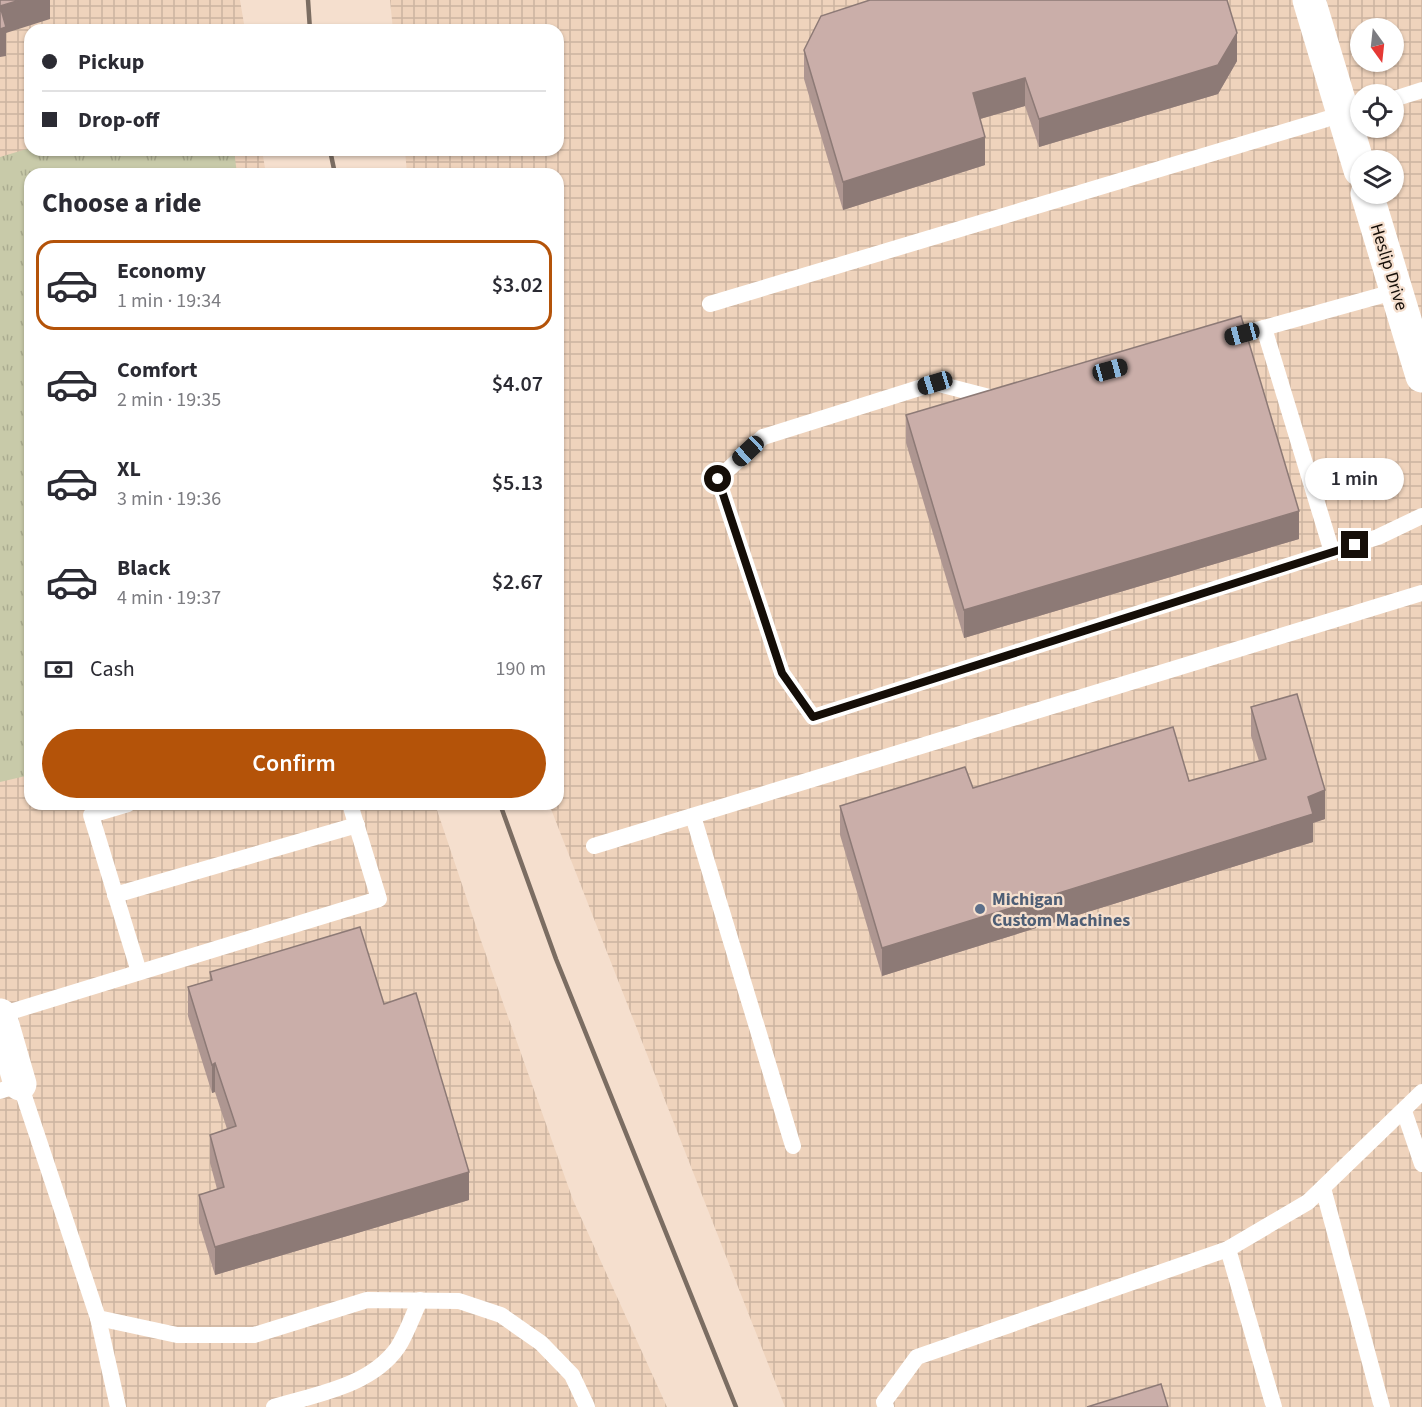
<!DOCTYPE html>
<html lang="en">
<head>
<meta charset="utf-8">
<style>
	body { margin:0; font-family:"Source Sans 3",sans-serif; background:#f7f7f7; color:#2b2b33; height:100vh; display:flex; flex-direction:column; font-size:22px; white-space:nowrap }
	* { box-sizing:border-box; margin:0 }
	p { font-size:20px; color:#7c7c81 }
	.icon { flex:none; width:33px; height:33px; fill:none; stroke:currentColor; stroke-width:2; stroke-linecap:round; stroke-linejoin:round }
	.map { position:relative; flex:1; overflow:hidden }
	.side { position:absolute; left:24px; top:168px; width:540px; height:642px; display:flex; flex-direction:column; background:#fff; border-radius:18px; box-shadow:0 2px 4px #0004 }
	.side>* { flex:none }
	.top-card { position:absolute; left:24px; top:24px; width:540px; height:132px; border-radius:18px; box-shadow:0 2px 4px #0004; display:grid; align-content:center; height:132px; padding:0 18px; background:#fff }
	.needle { width:39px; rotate:165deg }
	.tools { position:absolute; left:1350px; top:18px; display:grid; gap:12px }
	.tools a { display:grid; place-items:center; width:54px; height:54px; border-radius:50%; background:#fff; box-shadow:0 2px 4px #0004; font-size:30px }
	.end { position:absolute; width:27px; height:27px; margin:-14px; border:8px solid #150e08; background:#fff; box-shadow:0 0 0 3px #fff }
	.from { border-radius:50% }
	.bubble { position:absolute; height:42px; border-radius:21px; background:#fff; box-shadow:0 2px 4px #0004; font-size:20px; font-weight:600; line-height:42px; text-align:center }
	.car { position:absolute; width:18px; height:36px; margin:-18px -9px; border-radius:8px; box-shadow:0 0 4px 2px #0007; background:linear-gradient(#222 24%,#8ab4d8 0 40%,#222 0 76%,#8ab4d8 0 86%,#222 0) }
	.top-card b { display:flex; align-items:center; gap:21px; height:57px; font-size:22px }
	.top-card b+b { border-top:2px solid #e1e1e2 }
	.top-card i { width:15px; height:15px; background:#2b2b33 }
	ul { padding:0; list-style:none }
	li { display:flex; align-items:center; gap:18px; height:90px; margin:0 12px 9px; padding:0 6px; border:3px solid transparent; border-radius:18px }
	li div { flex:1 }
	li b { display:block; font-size:22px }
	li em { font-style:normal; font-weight:600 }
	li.selected { border-color:#b45309 }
	li>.icon { width:54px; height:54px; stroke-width:1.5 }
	h2 { padding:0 18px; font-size:27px; line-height:72px }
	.pay { display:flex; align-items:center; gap:15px; height:66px; padding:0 18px; font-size:22px }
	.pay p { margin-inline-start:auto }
	.primary-button { display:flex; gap:12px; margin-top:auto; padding:12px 18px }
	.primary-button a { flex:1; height:69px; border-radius:36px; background:#b45309; color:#fff; font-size:24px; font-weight:600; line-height:69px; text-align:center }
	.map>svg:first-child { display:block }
	.industrial { fill:url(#industrial-grid); fill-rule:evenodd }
	.grass { fill:url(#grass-tufts) }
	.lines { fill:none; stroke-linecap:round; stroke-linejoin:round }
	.lane { stroke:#fff; stroke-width:16 }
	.street { stroke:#fff; stroke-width:33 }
	.rail { stroke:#7b6d62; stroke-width:4.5 }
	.wall { fill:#ae9691 }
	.shaded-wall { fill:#8d7a76 }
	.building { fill:#caaea9; stroke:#8d7a76; stroke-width:1.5 }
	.route { stroke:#150e08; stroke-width:8 }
	.service-dot { fill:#5c6f8a; stroke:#f5dfce; stroke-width:2 }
	.labels { text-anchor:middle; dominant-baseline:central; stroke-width:4.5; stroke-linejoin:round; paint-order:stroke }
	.street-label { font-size:18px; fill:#150e08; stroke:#f5dfce }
	.service-label { font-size:18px; font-weight:bold; fill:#4e5e75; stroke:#f5dfce; text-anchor:start }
</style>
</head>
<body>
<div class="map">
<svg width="1422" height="1407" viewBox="0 0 1422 1407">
	<defs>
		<pattern id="industrial-grid" width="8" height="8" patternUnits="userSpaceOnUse" patternTransform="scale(1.5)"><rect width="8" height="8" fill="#efd3bc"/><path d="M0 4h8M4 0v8" fill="none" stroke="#ccb4a0"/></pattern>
		<pattern id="grass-tufts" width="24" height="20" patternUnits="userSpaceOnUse" patternTransform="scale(1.5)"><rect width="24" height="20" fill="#c8caa9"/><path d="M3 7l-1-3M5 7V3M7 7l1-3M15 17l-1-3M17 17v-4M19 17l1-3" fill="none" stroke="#abac90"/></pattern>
	</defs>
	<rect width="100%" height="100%" fill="#f5dfce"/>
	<g class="industrial">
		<path d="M 0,0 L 240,0 L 245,30 L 30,30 L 30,150 L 262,150 L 266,174 L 30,174 L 30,804 L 435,804 L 479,935 L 573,1200 L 667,1407 L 0,1407 Z"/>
		<path d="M 390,0 L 1422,0 L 1422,1407 L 785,1407 L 549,804 L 558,804 L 558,174 L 407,174 L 405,150 L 558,150 L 558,30 L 393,30 ZM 1360,28 L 1394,28 L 1394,62 L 1360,62 ZM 1360,94 L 1394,94 L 1394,128 L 1360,128 ZM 1360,160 L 1394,160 L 1394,194 L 1360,194 Z"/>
	</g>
	<path class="grass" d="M 30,148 L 30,150 L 234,150 L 237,174 L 30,174 L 30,775 L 0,782 L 0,157 Z"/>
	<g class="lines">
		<g class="lane">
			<path d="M 1394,99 L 1422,90"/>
			<path d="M 710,304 L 1360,109"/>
			<path d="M 1264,328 L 1332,552"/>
			<path d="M 1224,339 L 1397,291"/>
			<path d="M 997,399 L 935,383 L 763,437 L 718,479 L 782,673 L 813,717 L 1378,537 L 1422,516"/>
			<path d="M 128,804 L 91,815 L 139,972"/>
			<path d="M 693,816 L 793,1146"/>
			<path d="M 594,846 L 1422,593"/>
			<path d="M 115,895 L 357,825"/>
			<path d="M 0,1015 L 379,899 L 350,804"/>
			<path d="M 0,1091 L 20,1084 L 98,1318 L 177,1335 L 254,1335 L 367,1300 L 459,1301 L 501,1315 L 541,1343 L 572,1375 L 587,1407"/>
			<path d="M 1404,1111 L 1422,1164"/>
			<path d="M 1323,1188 L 1382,1407"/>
			<path d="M 1228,1249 L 1274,1407"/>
			<path d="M 98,1318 L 118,1407"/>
			<path d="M 274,1407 C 317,1394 371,1386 398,1347 C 407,1333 413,1315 420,1300"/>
			<path d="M 886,1407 L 884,1402 L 917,1357 L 1228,1249 L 1308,1202 L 1422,1092"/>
		</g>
		<g class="street">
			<path d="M 1309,0 L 1360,170"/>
			<path d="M 1367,194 L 1422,376"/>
			<path d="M 0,1015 L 20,1084"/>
		</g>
		<g class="rail">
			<path d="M 308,0 L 310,30"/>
			<path d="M 330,150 L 335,174"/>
			<path d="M 500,804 L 556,959 L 736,1407"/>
		</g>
	</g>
	<g class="wall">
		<path d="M 804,50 L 1237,61 L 1218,94 L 1039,147 L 1025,106 L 980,119 L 985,165 L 843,210 L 804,79 Z"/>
		<path d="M 906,415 L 1299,539 L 964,638 L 906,443 Z"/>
		<path d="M 1251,707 L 1325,819 L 1313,823 L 1313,842 L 882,976 L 840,835 L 840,806 L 973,788 L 1189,781 L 1259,761 L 1251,736 Z"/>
		<path d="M 210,972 L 384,1004 L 469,1200 L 215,1275 L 199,1223 L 199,1195 L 217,1189 L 210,1163 L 210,1135 L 227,1129 L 215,1092 L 212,1093 L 188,1016 L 188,987 L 210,980 Z"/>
	</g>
	<g class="shaded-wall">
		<path d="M 20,0 L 50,0 L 50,19 L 6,33 L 6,56 L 0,57 L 0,6 Z"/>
		<path d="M 1237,33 L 1237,61 L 1218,94 L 1039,147 L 1039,119 Z"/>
		<path d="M 1025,78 L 1025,106 L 973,121 L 973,93 Z"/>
		<path d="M 985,137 L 985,165 L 843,210 L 843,182 Z"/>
		<path d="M 1299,511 L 1299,539 L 964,638 L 964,610 Z"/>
		<path d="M 1325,790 L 1325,819 L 1313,823 L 1313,842 L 882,976 L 882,948 Z"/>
		<path d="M 215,1063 L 215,1092 L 212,1093 L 212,1065 Z"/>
		<path d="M 469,1172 L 469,1200 L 215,1275 L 215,1247 Z"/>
	</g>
	<g class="building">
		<path d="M 0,0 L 20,0 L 0,6 Z"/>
		<path d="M 870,0 L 1227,0 L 1237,33 L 1218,65 L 1039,119 L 1025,78 L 973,93 L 985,137 L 843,182 L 804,50 L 821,16 Z"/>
		<path d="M 0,6 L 6,27 L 0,29 Z"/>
		<path d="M 1241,316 L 1299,511 L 964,610 L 906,415 Z"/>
		<path d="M 1297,694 L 1325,790 L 1308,797 L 1313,814 L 882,948 L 840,806 L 965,767 L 973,788 L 1173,727 L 1189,781 L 1266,759 L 1251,707 Z"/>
		<path d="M 360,927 L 384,1004 L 416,993 L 469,1172 L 215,1247 L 199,1195 L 224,1187 L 210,1135 L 236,1126 L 215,1063 L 212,1065 L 188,987 L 212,980 L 210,972 Z"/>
		<path d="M 1161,1384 L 1168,1407 L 1087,1407 Z"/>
	</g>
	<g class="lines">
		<path class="route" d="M 718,479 L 782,673 L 813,717 L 1355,545"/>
	</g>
	<circle class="service-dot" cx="980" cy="909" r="6"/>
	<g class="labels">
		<g class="street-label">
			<text transform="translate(1389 267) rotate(73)">Heslip Drive</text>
		</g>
		<g class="service-label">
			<text x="992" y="899">Michigan<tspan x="992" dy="21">Custom Machines</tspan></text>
		</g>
	</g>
</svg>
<div class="tools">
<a><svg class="needle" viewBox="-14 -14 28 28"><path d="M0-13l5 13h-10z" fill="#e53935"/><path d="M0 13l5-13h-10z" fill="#7c7c81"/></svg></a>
<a><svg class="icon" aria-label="locate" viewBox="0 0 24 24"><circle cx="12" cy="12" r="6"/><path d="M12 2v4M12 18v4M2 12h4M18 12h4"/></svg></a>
<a><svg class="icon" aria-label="layers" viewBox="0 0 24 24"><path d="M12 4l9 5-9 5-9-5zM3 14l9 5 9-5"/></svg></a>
</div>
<i class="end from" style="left:718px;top:479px"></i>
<i class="end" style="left:1355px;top:545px"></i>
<div class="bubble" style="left:1305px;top:458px;width:99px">1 min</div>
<i class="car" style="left:1242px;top:334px;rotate:255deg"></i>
<i class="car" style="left:1110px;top:370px;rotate:75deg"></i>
<i class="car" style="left:935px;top:383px;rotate:253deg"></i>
<i class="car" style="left:748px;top:451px;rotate:227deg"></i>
<div class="top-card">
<b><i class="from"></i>Pickup</b>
<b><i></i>Drop-off</b>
</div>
<section class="side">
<h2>Choose a ride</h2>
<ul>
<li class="selected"><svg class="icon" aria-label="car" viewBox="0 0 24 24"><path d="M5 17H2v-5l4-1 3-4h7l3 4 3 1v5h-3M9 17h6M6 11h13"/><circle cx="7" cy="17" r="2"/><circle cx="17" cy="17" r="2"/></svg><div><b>Economy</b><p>1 min · 19:34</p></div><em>$3.02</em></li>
<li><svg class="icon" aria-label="car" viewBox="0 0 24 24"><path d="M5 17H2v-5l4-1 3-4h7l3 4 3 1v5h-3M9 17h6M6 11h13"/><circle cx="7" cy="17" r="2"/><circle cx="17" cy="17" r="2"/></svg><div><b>Comfort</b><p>2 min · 19:35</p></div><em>$4.07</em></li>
<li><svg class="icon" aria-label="car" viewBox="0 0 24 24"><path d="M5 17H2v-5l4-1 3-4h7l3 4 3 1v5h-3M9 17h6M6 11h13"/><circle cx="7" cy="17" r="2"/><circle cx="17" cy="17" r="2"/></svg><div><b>XL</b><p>3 min · 19:36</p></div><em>$5.13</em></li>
<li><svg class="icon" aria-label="car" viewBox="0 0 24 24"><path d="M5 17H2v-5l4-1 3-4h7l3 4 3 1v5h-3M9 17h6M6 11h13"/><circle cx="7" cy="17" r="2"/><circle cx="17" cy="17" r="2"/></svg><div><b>Black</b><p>4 min · 19:37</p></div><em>$2.67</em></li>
</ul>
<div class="pay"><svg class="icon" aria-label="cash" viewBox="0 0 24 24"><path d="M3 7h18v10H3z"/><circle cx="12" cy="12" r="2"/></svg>Cash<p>190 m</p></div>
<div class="primary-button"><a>Confirm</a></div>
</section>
</div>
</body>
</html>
